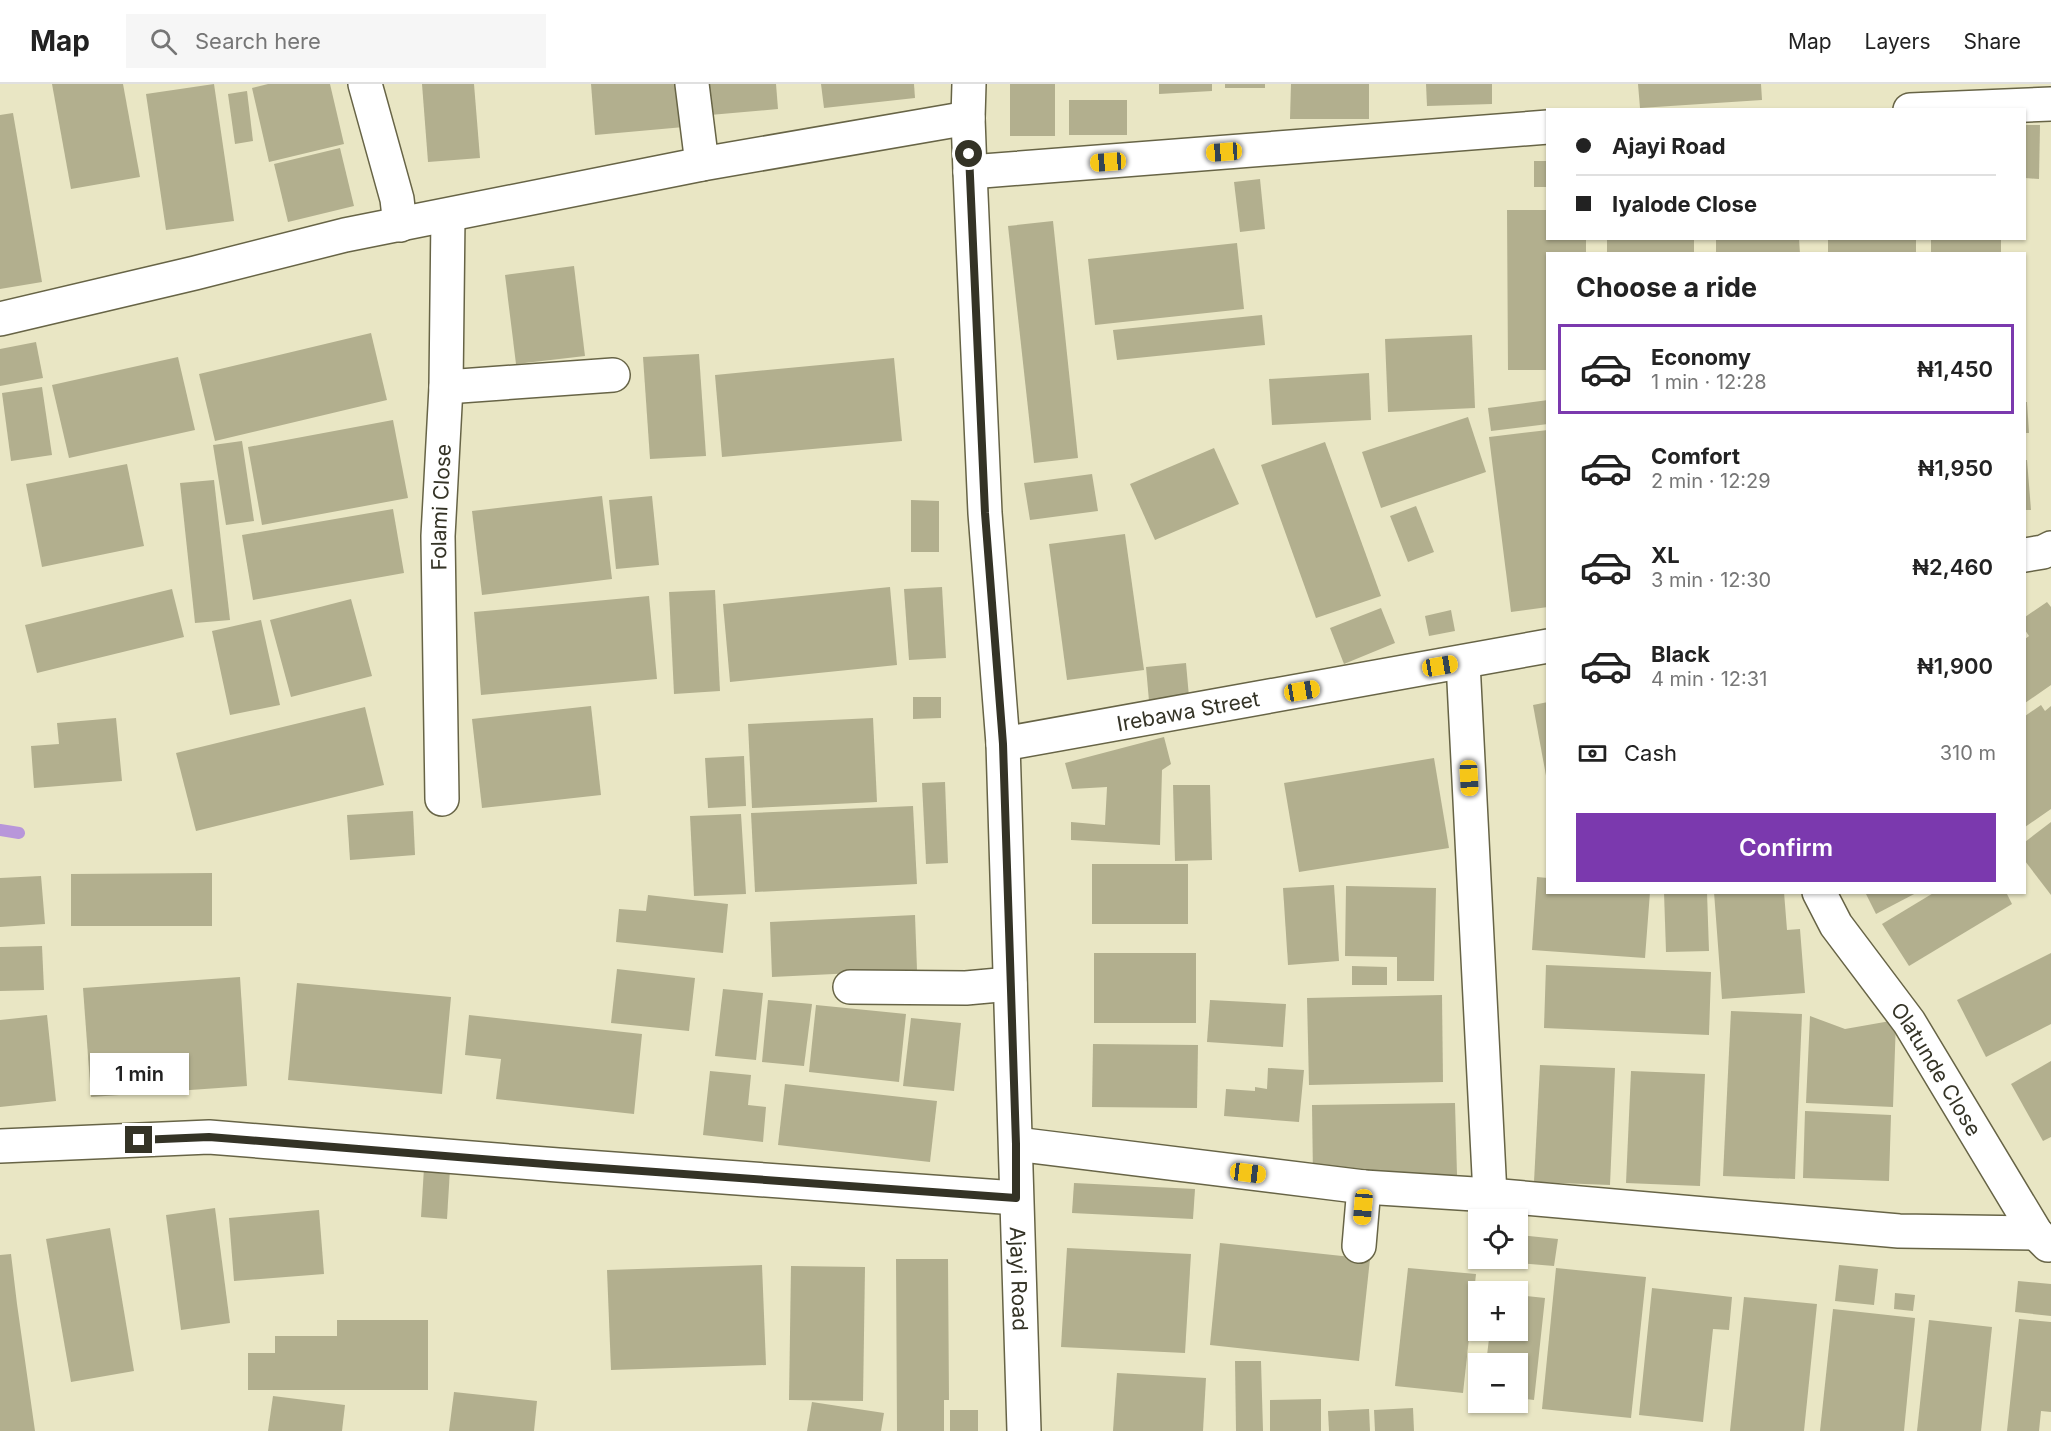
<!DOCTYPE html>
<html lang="en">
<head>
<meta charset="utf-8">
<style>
	body { margin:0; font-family:Inter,sans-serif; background:#f6f6f6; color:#222; height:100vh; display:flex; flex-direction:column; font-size:22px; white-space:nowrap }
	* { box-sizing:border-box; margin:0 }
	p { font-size:20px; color:#767676 }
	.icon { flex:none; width:33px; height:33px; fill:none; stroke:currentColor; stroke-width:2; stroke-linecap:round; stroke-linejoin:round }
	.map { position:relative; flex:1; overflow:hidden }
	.details { position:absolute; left:1546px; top:168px; width:480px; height:642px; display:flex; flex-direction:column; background:#fff; border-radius:0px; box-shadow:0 2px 4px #0004 }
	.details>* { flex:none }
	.guide { position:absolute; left:1546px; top:24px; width:480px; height:132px; border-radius:0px; box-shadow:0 2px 4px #0004; display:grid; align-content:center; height:132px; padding:0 30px; background:#fff }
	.buttons { position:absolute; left:1468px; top:1125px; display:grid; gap:12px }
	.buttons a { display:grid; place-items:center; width:60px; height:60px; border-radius:0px; background:#fff; box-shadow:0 2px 4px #0004; font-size:30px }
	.end { position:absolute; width:27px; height:27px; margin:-14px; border:8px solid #343326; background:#fff; box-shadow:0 0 0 3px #fff }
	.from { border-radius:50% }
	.bubble { position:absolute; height:42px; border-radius:0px; background:#fff; box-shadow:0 2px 4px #0004; font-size:20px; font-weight:600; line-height:42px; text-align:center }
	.car { position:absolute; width:18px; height:36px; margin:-18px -9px; border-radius:8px; box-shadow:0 0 4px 2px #0007; background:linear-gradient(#f5c518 24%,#345 0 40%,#f5c518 0 76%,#345 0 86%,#f5c518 0) }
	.guide b { display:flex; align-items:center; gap:21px; height:57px; font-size:22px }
	.guide b+b { border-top:2px solid #e0e0e0 }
	.guide i { width:15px; height:15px; background:#222 }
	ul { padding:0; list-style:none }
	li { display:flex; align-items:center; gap:18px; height:90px; margin:0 12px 9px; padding:0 18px; border:3px solid transparent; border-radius:0px }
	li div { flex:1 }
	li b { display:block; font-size:22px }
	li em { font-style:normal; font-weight:600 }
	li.selected { border-color:#7b39ae }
	li>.icon { width:54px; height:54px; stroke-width:1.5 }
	h2 { padding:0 30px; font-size:27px; line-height:72px }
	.pay { display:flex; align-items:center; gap:15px; height:66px; padding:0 30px; font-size:22px }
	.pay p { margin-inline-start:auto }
	.button { display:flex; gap:12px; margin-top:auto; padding:12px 30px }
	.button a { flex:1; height:69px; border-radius:0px; background:#7b39ae; color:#fff; font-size:24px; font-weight:600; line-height:69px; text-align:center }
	header { display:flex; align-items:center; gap:36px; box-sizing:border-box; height:84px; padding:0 30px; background:#fff; border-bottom:2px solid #e0e0e0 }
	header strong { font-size:28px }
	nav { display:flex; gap:33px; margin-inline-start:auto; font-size:21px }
	.search { width:420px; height:54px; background:#f6f6f6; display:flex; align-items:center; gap:15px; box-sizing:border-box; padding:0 21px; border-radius:0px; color:#767676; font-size:22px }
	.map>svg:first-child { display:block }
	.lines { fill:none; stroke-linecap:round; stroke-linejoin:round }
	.stream { stroke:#b896da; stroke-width:12 }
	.building { fill:#b2af8e }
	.minor-casing { stroke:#676446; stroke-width:36 }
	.minor { stroke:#fff; stroke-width:33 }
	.route { stroke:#343326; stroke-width:8 }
	.labels { text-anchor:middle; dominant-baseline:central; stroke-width:4.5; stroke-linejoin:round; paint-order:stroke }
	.street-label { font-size:21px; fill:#343326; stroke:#f6f3d1 }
</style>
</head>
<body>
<header>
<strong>Map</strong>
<div class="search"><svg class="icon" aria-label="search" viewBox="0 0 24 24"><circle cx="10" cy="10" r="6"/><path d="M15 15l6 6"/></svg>Search here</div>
<nav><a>Map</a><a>Layers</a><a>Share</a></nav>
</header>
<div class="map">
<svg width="2051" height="1347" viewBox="0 0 2051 1347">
	<rect width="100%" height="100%" fill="#e9e6c4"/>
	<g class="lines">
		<path class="stream" d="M 0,746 L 19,749"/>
	</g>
	<g class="building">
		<path d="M 52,0 L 123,0 L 140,93 L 71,105 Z"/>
		<path d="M 214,0 L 234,137 L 166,146 L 146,10 Z"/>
		<path d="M 268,0 L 330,0 L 344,60 L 269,78 L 252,4 Z"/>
		<path d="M 422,0 L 474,0 L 480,74 L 428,78 Z"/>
		<path d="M 591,0 L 681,0 L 684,43 L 595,51 Z"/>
		<path d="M 707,0 L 776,0 L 778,25 L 710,31 Z"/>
		<path d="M 821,0 L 914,0 L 915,14 L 824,24 Z"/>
		<rect x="1010" y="0" width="45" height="52"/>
		<path d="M 1159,0 L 1212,0 L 1212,7 L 1159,10 Z"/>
		<rect x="1225" y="0" width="40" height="4"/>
		<path d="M 1291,0 L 1369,0 L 1369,35 L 1290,35 Z"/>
		<path d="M 1426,0 L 1492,0 L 1492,20 L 1427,22 Z"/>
		<path d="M 1638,0 L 1761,0 L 1762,16 L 1640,24 Z"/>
		<path d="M 247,7 L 253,57 L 235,60 L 228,10 Z"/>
		<rect x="1069" y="16" width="58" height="35"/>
		<path d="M 13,29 L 42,198 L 0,205 L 0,31 Z"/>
		<path d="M 2025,41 L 2040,41 L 2039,95 L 2025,94 Z"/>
		<path d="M 340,64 L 354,122 L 288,138 L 274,80 Z"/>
		<rect x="1534" y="77" width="14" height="26"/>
		<path d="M 1260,95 L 1265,145 L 1240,148 L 1234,98 Z"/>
		<path d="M 1507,126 L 1548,126 L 1548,154 L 1586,154 L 1586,170 L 1548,170 L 1548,286 L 1508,286 Z"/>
		<path d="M 1053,137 L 1078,374 L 1034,379 L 1008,142 Z"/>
		<rect x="1607" y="154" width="87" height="16"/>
		<path d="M 1716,154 L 1799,154 L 1800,170 L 1716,170 Z"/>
		<rect x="1828" y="154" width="88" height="16"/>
		<rect x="1931" y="154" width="70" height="16"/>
		<path d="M 1237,159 L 1244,225 L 1095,241 L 1088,175 Z"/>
		<path d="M 574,182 L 585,272 L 516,280 L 505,191 Z"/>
		<path d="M 1262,231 L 1265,261 L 1117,276 L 1113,246 Z"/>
		<path d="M 371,249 L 387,316 L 215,357 L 199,290 Z"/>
		<path d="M 1472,251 L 1475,324 L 1388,328 L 1385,255 Z"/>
		<path d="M 36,258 L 43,294 L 0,302 L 0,265 Z"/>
		<path d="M 699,270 L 706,372 L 650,375 L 643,273 Z"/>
		<path d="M 178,273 L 195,346 L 69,374 L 52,301 Z"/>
		<path d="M 894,274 L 902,357 L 722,373 L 715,291 Z"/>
		<path d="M 1369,289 L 1371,336 L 1272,341 L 1269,295 Z"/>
		<path d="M 42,303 L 52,371 L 11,377 L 2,309 Z"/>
		<path d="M 1548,316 L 1548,340 L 1491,347 L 1488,324 Z"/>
		<path d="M 2025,318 L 2027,318 L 2029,349 L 2025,349 Z"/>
		<path d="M 1468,333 L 1486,388 L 1381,424 L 1362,368 Z"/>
		<path d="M 393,336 L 408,414 L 262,441 L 248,363 Z"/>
		<path d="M 1548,346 L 1548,523 L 1511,528 L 1489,353 Z"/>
		<path d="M 242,357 L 254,437 L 226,441 L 213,361 Z"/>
		<path d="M 1325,358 L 1381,512 L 1316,534 L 1261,381 Z"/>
		<path d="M 1214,364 L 1239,420 L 1155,456 L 1130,400 Z"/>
		<path d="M 2025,376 L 2027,376 L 2031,426 L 2025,426 Z"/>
		<path d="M 127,380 L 144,462 L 42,483 L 26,400 Z"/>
		<path d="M 1092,390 L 1098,427 L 1030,436 L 1024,399 Z"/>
		<path d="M 214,396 L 230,536 L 195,539 L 180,399 Z"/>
		<path d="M 602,412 L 612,495 L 482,511 L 472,427 Z"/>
		<path d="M 652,412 L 659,481 L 616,485 L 609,416 Z"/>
		<path d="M 911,416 L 939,417 L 939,468 L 911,468 Z"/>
		<path d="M 1416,422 L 1434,468 L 1408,478 L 1390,432 Z"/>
		<path d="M 393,425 L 404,489 L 253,516 L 242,451 Z"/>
		<path d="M 1125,450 L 1144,586 L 1067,596 L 1049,460 Z"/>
		<path d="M 890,503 L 897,581 L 730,598 L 723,520 Z"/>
		<path d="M 942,503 L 946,574 L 909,576 L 904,505 Z"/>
		<path d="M 172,505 L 184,553 L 37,589 L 25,541 Z"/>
		<path d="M 715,506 L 720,607 L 674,610 L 669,508 Z"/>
		<path d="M 649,512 L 657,595 L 481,611 L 474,528 Z"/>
		<path d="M 351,515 L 372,592 L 291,613 L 270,536 Z"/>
		<path d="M 2047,518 L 2051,523 L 2051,601 L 2025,619 L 2025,555 L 2029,552 L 2025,546 L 2025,533 Z"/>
		<path d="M 1381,524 L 1395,559 L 1344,580 L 1330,544 Z"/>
		<path d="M 1451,526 L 1455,547 L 1429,552 L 1425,532 Z"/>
		<path d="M 261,536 L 280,621 L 230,631 L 212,547 Z"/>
		<path d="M 1186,579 L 1189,613 L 1149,617 L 1146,583 Z"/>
		<path d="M 913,613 L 941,613 L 941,634 L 913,635 Z"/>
		<path d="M 1548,618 L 1548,697 L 1547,697 L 1533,621 Z"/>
		<path d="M 2041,621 L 2045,627 L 2051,622 L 2051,725 L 2025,743 L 2025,632 Z"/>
		<path d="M 591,622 L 601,711 L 482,724 L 472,635 Z"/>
		<path d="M 365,623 L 384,701 L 196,747 L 176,669 Z"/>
		<path d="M 116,634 L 122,697 L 34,704 L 31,662 L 59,660 L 57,639 Z"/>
		<path d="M 873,634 L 877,718 L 752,724 L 748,640 Z"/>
		<path d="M 1164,653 L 1171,680 L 1162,686 L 1160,761 L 1071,756 L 1071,738 L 1105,741 L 1107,703 L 1072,705 L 1065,679 Z"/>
		<path d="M 744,672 L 746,722 L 708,724 L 705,674 Z"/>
		<path d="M 1434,674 L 1449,764 L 1299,788 L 1284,699 Z"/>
		<path d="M 945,698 L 948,779 L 926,780 L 922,699 Z"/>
		<path d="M 1173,701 L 1210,701 L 1212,776 L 1175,777 Z"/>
		<path d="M 913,722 L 917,800 L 755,808 L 751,729 Z"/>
		<path d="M 413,727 L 415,771 L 350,776 L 347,731 Z"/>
		<path d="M 741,730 L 746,810 L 694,812 L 690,732 Z"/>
		<path d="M 2051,738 L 2051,811 L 2025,777 L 2025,758 Z"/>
		<rect x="1092" y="780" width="96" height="60"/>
		<path d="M 212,789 L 212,842 L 71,842 L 71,790 Z"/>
		<path d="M 41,792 L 45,840 L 0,843 L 0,794 Z"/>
		<path d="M 1537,793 L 1548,794 L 1548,808 L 1650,808 L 1645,874 L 1532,866 Z"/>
		<path d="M 1334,801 L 1339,877 L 1288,881 L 1283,804 Z"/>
		<path d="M 1346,802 L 1436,804 L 1434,897 L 1397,897 L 1397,873 L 1345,872 Z"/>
		<path d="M 1664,808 L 1707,808 L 1709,867 L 1666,868 Z"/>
		<path d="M 1714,808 L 1784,808 L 1787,846 L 1800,845 L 1805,909 L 1722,915 Z"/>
		<path d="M 1865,808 L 1918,808 L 1876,830 Z"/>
		<path d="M 1935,808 L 2006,808 L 2012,820 L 1909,882 L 1882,840 Z"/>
		<path d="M 648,811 L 728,820 L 723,869 L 616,858 L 619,825 L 646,827 Z"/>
		<path d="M 915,831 L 917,886 L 772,893 L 770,838 Z"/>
		<path d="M 42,862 L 44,906 L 0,907 L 0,863 Z"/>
		<rect x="1094" y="869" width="102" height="70"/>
		<path d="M 2051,869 L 2051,940 L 1986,973 L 1957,916 Z"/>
		<path d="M 1546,881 L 1711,888 L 1709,951 L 1544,944 Z"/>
		<path d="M 1352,882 L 1387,883 L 1387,901 L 1352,901 Z"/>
		<path d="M 617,885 L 695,894 L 689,947 L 611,939 Z"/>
		<path d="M 240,893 L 247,1002 L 91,1013 L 83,904 Z"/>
		<path d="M 297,899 L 451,913 L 442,1010 L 288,996 Z"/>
		<path d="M 723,905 L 763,909 L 756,976 L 715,972 Z"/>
		<path d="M 1442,911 L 1443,998 L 1309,1001 L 1307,914 Z"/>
		<path d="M 768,916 L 812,920 L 804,982 L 762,978 Z"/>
		<path d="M 1210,916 L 1286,920 L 1283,963 L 1207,958 Z"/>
		<path d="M 816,921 L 906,930 L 899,998 L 809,988 Z"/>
		<path d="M 1731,927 L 1802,930 L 1795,1095 L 1723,1092 Z"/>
		<path d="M 47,931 L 56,1017 L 0,1023 L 0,936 Z"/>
		<path d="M 469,931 L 642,950 L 634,1030 L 496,1015 L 501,975 L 465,971 Z"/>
		<path d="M 1810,932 L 1845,945 L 1896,936 L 1893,1023 L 1806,1019 Z"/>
		<path d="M 911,934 L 961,939 L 954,1007 L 903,1002 Z"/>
		<path d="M 1093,960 L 1198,961 L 1197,1024 L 1092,1023 Z"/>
		<path d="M 2051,977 L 2051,1053 L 2043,1057 L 2011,1000 Z"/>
		<path d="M 1540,981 L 1615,984 L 1610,1101 L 1534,1098 Z"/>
		<path d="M 1268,984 L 1304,986 L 1299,1038 L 1224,1032 L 1226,1005 L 1255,1007 L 1255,1003 L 1267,1005 Z"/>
		<path d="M 710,987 L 751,991 L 748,1021 L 766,1023 L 763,1058 L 703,1051 Z"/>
		<path d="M 1631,987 L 1705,990 L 1700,1102 L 1626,1099 Z"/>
		<path d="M 785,1000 L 937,1017 L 930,1078 L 778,1061 Z"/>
		<path d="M 1455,1019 L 1457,1091 L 1313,1093 L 1312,1021 Z"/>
		<path d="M 1805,1027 L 1891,1031 L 1889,1097 L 1803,1094 Z"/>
		<path d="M 424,1084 L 450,1085 L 447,1135 L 421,1133 Z"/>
		<path d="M 1074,1099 L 1195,1105 L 1193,1135 L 1072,1129 Z"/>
		<path d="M 215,1124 L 230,1239 L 181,1246 L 166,1131 Z"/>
		<path d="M 319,1126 L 324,1190 L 234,1197 L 229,1134 Z"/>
		<path d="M 110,1144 L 134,1287 L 71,1298 L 46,1155 Z"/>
		<path d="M 1518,1151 L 1558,1155 L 1554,1182 L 1507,1178 L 1507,1174 L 1518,1174 Z"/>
		<path d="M 1220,1159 L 1370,1175 L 1359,1277 L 1210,1261 Z"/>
		<path d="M 1067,1164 L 1191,1170 L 1185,1269 L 1061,1263 Z"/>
		<path d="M 11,1170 L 17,1220 L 35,1347 L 0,1347 L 0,1171 Z"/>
		<path d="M 896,1175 L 948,1175 L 949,1316 L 944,1316 L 944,1347 L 897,1347 Z"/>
		<path d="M 762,1181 L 766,1281 L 611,1286 L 607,1186 Z"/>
		<path d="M 1839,1181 L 1878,1185 L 1874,1221 L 1835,1217 Z"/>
		<path d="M 791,1182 L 865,1183 L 863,1317 L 789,1316 Z"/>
		<path d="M 1408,1184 L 1476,1190 L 1463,1309 L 1395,1302 Z"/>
		<path d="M 1556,1184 L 1646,1193 L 1631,1334 L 1542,1325 Z"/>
		<path d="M 2018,1197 L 2051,1200 L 2051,1232 L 2015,1228 Z"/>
		<path d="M 1652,1204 L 1732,1213 L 1729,1246 L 1713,1245 L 1703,1338 L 1639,1331 Z"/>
		<path d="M 1895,1209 L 1915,1211 L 1913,1227 L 1894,1225 Z"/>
		<path d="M 1518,1211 L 1545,1214 L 1534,1316 L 1518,1314 L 1518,1280 L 1486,1280 L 1490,1246 L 1518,1246 Z"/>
		<path d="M 1744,1213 L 1817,1220 L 1804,1347 L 1730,1347 Z"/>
		<path d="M 1833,1225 L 1915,1234 L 1904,1347 L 1820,1347 Z"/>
		<path d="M 2019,1235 L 2051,1238 L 2051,1328 L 2041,1327 L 2039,1347 L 2007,1347 Z"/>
		<path d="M 337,1236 L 428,1236 L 428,1306 L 248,1306 L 248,1269 L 275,1269 L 275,1252 L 337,1252 Z"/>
		<path d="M 1929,1236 L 1992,1243 L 1981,1347 L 1917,1347 Z"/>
		<path d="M 1235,1277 L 1261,1277 L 1263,1347 L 1236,1347 Z"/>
		<path d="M 1117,1289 L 1206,1294 L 1203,1347 L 1113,1347 Z"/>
		<path d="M 454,1308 L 537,1317 L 534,1347 L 449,1347 Z"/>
		<path d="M 273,1312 L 345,1321 L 342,1347 L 268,1347 Z"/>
		<path d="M 1321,1315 L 1321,1347 L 1270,1347 L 1270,1316 Z"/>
		<path d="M 812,1318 L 884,1329 L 881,1347 L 807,1347 Z"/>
		<path d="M 1413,1324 L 1414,1347 L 1375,1347 L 1374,1326 Z"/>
		<path d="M 1369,1325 L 1370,1347 L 1329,1347 L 1328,1327 Z"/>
		<rect x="950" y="1326" width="28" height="21"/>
	</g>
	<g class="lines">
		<defs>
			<g id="minor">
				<path d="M 365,0 L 397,115 L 400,141"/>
				<path d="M 692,0 L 702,80"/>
				<path id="s1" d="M 969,0 L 968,34 L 970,88 L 985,429 L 1003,660 L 1024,1347"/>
				<path d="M 1910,26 L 2051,20"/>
				<path d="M 970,88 L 1548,43"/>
				<path d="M 0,235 L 195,189 L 345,151 L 702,80 L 968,34"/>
				<path d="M 446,303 L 613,291"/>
				<path d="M 2025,471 L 2043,468 L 2051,464"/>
				<path d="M 1463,578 L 1490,1111"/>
				<path id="s2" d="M 1003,660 L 1548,562"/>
				<path id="s3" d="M 442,715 L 438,452 L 446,303 L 448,132"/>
				<path id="s4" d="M 1819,808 L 1836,841 L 1909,938 L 2036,1149 L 2048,1161"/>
				<path d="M 850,903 L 966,904 L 1010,900"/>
				<path d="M 1016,1060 L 1364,1103 L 1490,1111 L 1899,1147 L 2036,1149"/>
				<path d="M 0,1062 L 209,1053 L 558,1081 L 1016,1114"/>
				<path d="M 1359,1162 L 1364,1103"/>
			</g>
		</defs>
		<use href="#minor" class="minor-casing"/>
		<use href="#minor" class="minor"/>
	</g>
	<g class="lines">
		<path class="route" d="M 139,1056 L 209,1053 L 558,1081 L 1016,1114 L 1016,1060 L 1003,660 L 985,429 L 969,70"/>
	</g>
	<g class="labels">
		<g class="street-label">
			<text stroke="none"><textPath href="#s3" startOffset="292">Folami Close</textPath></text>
			<text stroke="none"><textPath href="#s2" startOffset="188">Irebawa Street</textPath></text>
			<text stroke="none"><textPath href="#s4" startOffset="213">Olatunde Close</textPath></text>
			<text stroke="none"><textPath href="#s1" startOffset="1196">Ajayi Road</textPath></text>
		</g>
	</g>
</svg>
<div class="buttons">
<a><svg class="icon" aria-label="locate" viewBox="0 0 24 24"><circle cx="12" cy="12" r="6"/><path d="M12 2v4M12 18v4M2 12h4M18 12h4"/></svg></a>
<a>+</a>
<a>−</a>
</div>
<i class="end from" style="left:969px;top:70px"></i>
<i class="end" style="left:139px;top:1056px"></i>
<div class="bubble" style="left:90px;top:969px;width:99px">1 min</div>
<i class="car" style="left:1224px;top:68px;rotate:266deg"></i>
<i class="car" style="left:1108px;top:78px;rotate:266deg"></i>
<i class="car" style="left:1440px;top:582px;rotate:80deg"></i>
<i class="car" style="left:1302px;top:607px;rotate:80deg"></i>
<i class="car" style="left:1469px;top:694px;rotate:177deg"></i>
<i class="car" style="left:1248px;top:1089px;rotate:97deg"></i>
<i class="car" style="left:1363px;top:1123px;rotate:185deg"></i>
<div class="guide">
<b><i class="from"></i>Ajayi Road</b>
<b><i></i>Iyalode Close</b>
</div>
<section class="details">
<h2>Choose a ride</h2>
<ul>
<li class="selected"><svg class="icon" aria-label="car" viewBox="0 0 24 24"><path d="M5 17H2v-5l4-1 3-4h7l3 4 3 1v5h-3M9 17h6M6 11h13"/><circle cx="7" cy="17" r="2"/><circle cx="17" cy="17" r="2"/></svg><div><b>Economy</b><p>1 min · 12:28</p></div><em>₦1,450</em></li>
<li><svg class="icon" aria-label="car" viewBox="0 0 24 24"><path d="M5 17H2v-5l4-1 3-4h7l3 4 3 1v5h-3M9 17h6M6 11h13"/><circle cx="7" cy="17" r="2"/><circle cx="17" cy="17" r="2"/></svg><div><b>Comfort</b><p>2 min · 12:29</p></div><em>₦1,950</em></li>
<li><svg class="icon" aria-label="car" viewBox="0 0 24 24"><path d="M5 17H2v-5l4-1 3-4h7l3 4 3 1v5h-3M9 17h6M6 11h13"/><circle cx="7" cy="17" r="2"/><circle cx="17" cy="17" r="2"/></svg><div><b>XL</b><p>3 min · 12:30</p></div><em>₦2,460</em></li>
<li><svg class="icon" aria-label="car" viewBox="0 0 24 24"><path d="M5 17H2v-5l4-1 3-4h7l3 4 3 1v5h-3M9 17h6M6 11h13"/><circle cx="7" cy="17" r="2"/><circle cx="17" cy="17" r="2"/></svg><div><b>Black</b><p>4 min · 12:31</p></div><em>₦1,900</em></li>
</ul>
<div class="pay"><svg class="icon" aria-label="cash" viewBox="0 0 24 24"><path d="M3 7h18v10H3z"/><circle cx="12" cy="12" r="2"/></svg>Cash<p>310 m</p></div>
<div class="button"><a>Confirm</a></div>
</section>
</div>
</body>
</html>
